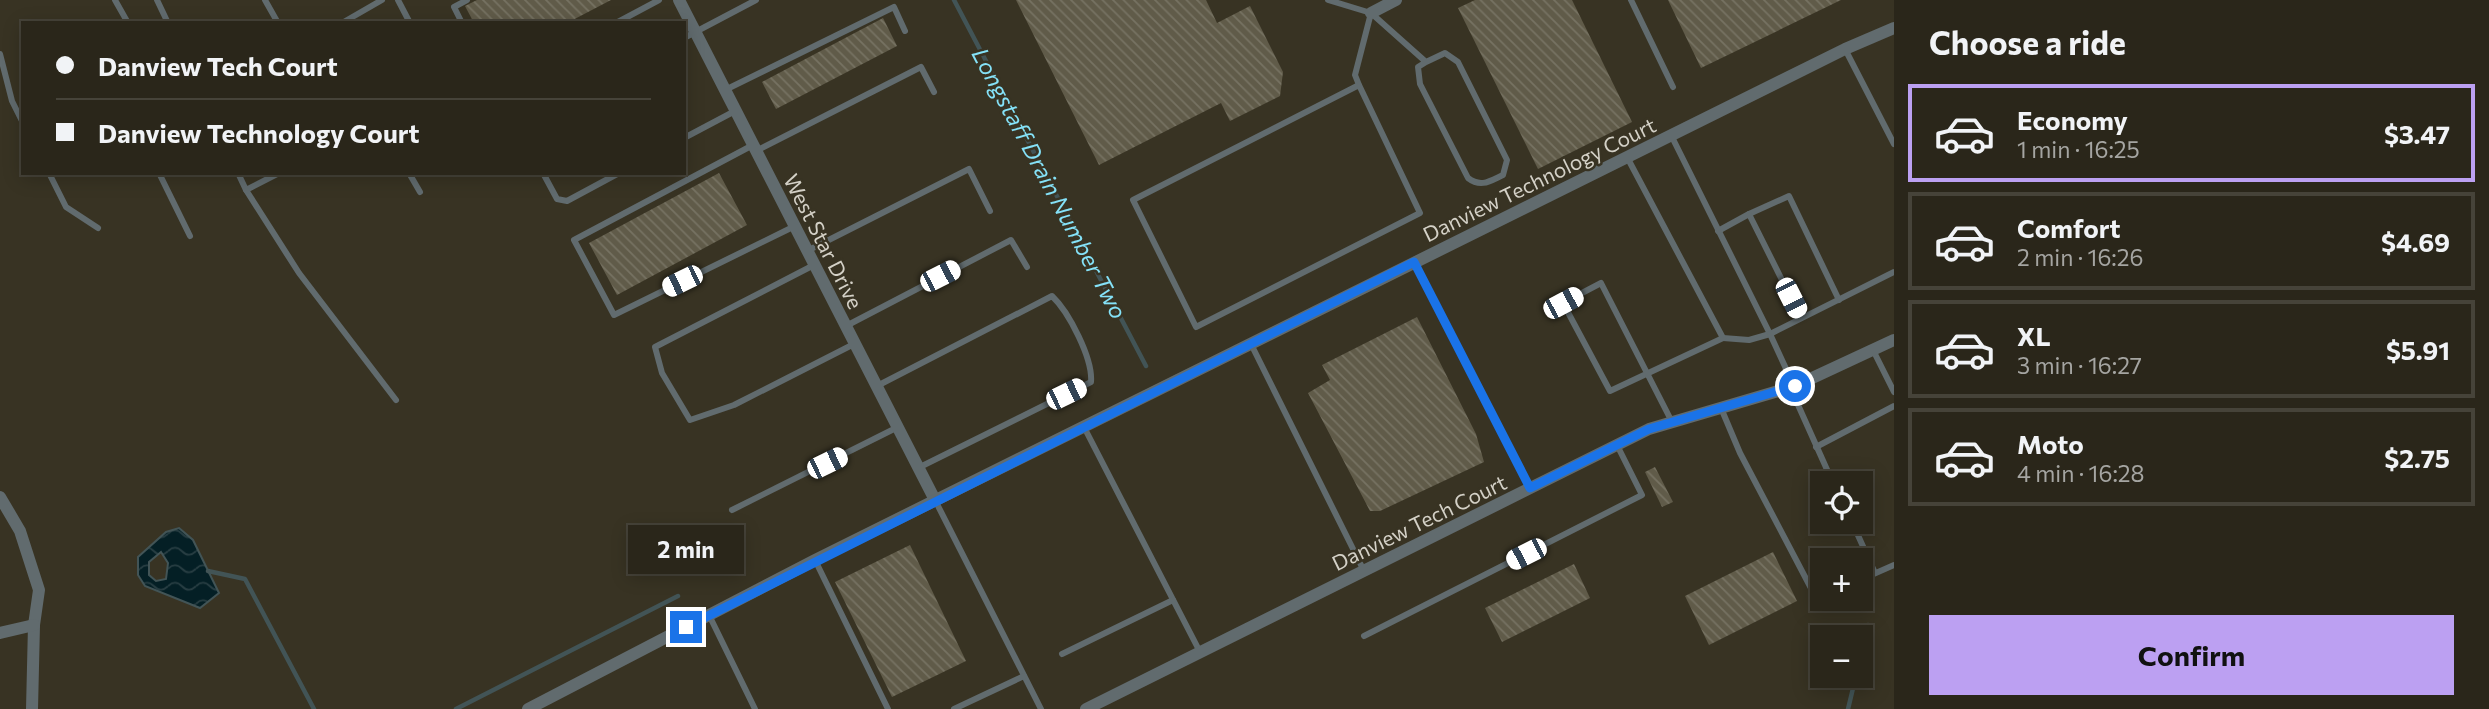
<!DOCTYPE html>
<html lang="en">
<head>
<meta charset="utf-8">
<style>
	body { margin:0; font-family:Commissioner,sans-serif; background:#322e23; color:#f1f3f6; height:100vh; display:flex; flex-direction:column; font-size:26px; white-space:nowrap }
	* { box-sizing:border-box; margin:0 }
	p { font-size:23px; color:#a5a5a2 }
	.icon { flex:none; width:38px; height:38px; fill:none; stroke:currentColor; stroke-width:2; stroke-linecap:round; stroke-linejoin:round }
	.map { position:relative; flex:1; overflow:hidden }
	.panel { display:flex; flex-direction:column; background:#2a261a; width:595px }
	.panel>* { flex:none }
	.guide { position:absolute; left:21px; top:21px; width:665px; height:154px; border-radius:0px; box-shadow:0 4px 18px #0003,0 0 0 2px #464339; display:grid; align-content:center; height:154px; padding:0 35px; background:#2a261a }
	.fabs { position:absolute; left:1810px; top:471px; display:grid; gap:14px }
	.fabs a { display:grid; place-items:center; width:63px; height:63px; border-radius:0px; background:#2a261a; box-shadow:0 4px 18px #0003,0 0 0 2px #464339; font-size:35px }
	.end { position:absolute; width:32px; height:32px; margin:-16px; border:9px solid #1a73e8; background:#fff; box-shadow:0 0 0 4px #fff }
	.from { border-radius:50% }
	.bubble { position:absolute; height:49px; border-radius:0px; background:#2a261a; box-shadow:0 4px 18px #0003,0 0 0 2px #464339; font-size:23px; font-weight:700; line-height:49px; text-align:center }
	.car { position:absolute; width:21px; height:42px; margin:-21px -10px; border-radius:9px; box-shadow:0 0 5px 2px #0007; background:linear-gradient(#fff 24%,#345 0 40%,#fff 0 76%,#345 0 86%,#fff 0) }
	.guide b { display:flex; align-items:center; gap:24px; height:66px; font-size:26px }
	.guide b+b { border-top:2px solid #464339 }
	.guide i { width:18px; height:18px; background:#f1f3f6 }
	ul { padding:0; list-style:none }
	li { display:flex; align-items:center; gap:21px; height:98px; margin:0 14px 10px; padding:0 21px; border:4px solid #464339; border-radius:0px }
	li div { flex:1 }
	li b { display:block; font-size:26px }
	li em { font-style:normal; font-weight:700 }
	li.active { border-color:#bca0f2 }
	li>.icon { width:63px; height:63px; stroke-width:1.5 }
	h2 { padding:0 35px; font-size:32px; line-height:84px }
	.primary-button { display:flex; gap:14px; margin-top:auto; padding:14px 35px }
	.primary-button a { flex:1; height:80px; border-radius:0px; background:#bca0f2; color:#111; font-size:28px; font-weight:700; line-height:80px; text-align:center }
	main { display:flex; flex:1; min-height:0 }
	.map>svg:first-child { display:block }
	.water { fill:url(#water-waves); stroke:#425456; stroke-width:2; fill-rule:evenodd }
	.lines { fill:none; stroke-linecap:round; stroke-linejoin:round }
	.stream { stroke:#425456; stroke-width:4.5 }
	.building { fill:url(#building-back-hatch) }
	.lane { stroke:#616b6e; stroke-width:6 }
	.street { stroke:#616b6e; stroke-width:12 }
	.route { stroke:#1a73e8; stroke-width:9 }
	.labels { text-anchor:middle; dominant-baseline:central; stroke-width:5; stroke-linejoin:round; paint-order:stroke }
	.street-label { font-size:21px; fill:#d4d1c7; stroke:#383323 }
	.water-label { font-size:23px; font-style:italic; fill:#85e2f8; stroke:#383323 }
</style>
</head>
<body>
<main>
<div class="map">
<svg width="1894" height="709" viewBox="0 0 1894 709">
	<defs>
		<pattern id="water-waves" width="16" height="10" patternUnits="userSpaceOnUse" patternTransform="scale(1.75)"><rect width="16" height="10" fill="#041f25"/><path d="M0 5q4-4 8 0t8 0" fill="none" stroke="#283e43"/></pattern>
		<pattern id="building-back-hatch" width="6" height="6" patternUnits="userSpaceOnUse" patternTransform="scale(1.75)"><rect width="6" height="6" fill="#605b49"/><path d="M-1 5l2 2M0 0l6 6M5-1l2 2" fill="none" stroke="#767262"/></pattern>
	</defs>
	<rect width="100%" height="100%" fill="#383323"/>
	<path class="water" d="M 179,528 L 193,540 L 219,593 L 200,608 L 145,586 L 138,575 L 138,557 L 166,532 ZM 161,552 L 168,563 L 166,579 L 156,581 L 149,575 L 149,562 Z"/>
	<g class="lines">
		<g class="stream">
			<path d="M 954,0 L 1146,366"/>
			<path d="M 208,571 L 245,579 L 314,709"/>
			<path d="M 1860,659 L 1868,625"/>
			<path d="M 456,709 L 678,596"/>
			<path d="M 1848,709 L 1856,676"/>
		</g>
	</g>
	<g class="building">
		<path d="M 477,0 L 611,0 L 567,23 L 474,23 L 465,6 Z"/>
		<path d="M 1016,0 L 1206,0 L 1217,23 L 1250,6 L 1283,72 L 1280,96 L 1230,121 L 1221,103 L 1099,165 Z"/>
		<path d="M 1475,0 L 1572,0 L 1632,122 L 1538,169 L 1458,8 Z"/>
		<path d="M 1668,0 L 1841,0 L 1701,68 Z"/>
		<path d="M 883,18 L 897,46 L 776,109 L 762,82 Z"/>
		<path d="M 719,173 L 747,225 L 617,295 L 589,243 Z"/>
		<path d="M 1417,317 L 1476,434 L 1484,462 L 1380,511 L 1370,511 L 1308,393 L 1330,380 L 1322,365 Z"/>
		<path d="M 1655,467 L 1673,502 L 1662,507 L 1645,472 Z"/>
		<path d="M 910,545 L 966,661 L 892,697 L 835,582 Z"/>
		<path d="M 1773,552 L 1797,601 L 1709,645 L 1685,596 Z"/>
		<path d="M 1574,564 L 1590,598 L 1502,642 L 1485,608 Z"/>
	</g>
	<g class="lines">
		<g class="lane">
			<path d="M 115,0 L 128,23"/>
			<path d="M 157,0 L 168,23"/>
			<path d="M 265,0 L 278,23"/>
			<path d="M 398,0 L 410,23"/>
			<path d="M 1328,0 L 1371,13 L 1426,62 L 1418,67 L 1420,84 L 1468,178 C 1481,188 1490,181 1503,175 L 1507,160 L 1458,62 L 1445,53 L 1426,62"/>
			<path d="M 1631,0 L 1673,87"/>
			<path d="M 342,23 L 382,0"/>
			<path d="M 462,23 L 454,7 L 467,0"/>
			<path d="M 616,23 L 659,0"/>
			<path d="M 684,38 L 756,0"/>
			<path d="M 1845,49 L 1894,144"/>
			<path d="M 0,54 L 12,101 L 23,123"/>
			<path d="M 1359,85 L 1133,200 L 1196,327 L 1420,213 L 1359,85 L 1355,75 L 1371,13"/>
			<path d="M 725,90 L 894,7 L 905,31"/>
			<path d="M 1671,135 L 1770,334 L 1749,340 L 1723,338"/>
			<path d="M 684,138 L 735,111"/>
			<path d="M 753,145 L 574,240 L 614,315 L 795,226"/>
			<path d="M 756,151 L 921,67 L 934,92"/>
			<path d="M 1627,157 L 1723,338 L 1610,391 L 1563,303 L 1601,283 L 1672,422"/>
			<path d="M 49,173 L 66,207 L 98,228"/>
			<path d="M 159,173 L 190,236"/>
			<path d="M 238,173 L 246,190 L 279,173"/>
			<path d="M 409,173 L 420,192"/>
			<path d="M 543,173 L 557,199 L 567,201 L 619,173"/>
			<path d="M 246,190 L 299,273 L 396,400"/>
			<path d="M 1749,214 L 1789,196 L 1839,300"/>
			<path d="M 1718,231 L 1749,214 L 1801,318"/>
			<path d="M 807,251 L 969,169 L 990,211"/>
			<path d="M 1414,263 L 1530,488"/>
			<path d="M 814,265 L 655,347 L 662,373 L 690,420 L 734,405 L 854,344"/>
			<path d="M 846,326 L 1011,240 L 1027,267"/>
			<path d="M 1251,344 L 1364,571"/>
			<path d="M 1873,350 L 1894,392"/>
			<path d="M 877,386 L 1052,296 C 1069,312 1093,359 1091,382 L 918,468"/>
			<path d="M 1794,386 L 1770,334 L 1894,272"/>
			<path d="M 1790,387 L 1833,483"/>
			<path d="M 1721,408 L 1740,453 L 1813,592 L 1822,595"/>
			<path d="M 1084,427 L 1200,652"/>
			<path d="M 1816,447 L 1894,406"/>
			<path d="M 935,500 L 1041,709"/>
			<path d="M 732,510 L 898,427"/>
			<path d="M 1852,522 L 1875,573"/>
			<path d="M 815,560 L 888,709"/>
			<path d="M 1860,580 L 1894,565"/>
			<path d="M 709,615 L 755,709"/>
			<path d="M 1364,636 L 1642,495 L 1617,445"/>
			<path d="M 1062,654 L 1173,600"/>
			<path d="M 954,709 L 1024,676"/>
		</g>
		<g class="street">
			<path d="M 679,0 L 935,500"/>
			<path d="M 1371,13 L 1396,0"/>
			<path d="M 0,497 L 20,531 L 39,590 L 34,625 L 32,709"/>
			<path d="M 0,633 L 34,625"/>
			<path d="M 528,709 L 815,560 L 1845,49 L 1894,28"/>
			<path d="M 1086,709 L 1649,429 L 1795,386 L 1894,340"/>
		</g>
	</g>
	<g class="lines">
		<path class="route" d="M 686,627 L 1414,262 L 1530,488 L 1649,429 L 1795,386"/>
	</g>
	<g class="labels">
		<g class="street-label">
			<text transform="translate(1539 179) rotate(-26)">Danview Technology Court</text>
			<text transform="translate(824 241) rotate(63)">West Star Drive</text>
			<text transform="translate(1419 522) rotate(-26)">Danview Tech Court</text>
		</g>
		<g class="water-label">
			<text transform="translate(1050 183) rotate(62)">Longstaff Drain Number Two</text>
		</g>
	</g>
</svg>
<div class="fabs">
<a><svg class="icon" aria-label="locate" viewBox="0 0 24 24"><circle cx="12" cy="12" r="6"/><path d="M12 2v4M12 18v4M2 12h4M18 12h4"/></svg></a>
<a>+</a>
<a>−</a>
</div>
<i class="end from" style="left:1795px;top:386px"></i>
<i class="end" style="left:686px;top:627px"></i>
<div class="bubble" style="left:628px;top:525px;width:116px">2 min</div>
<i class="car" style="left:940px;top:276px;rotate:63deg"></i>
<i class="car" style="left:682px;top:281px;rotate:244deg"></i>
<i class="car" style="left:1791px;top:298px;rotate:153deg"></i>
<i class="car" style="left:1563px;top:303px;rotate:62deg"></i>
<i class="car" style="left:1066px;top:394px;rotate:64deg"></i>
<i class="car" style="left:827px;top:463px;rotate:64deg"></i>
<i class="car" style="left:1526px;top:554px;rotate:243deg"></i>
<div class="guide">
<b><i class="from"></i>Danview Tech Court</b>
<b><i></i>Danview Technology Court</b>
</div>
</div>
<section class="panel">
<h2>Choose a ride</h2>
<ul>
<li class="active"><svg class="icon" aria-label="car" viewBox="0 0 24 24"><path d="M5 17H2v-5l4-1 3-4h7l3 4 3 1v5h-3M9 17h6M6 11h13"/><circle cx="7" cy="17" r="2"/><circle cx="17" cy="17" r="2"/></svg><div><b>Economy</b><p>1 min · 16:25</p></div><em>$3.47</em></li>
<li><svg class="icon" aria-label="car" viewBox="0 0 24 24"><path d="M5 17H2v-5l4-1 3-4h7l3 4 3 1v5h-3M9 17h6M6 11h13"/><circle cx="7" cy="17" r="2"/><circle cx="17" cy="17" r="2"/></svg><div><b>Comfort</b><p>2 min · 16:26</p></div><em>$4.69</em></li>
<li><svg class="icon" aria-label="car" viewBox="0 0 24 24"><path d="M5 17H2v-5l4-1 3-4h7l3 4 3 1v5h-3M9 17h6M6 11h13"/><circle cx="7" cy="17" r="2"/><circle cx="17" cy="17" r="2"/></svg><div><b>XL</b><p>3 min · 16:27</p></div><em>$5.91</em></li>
<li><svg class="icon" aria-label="car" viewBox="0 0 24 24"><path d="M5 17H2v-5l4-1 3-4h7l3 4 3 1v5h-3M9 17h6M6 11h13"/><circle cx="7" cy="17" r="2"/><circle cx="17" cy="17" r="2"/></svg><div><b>Moto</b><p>4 min · 16:28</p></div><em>$2.75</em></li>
</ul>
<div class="primary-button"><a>Confirm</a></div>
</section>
</main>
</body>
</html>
